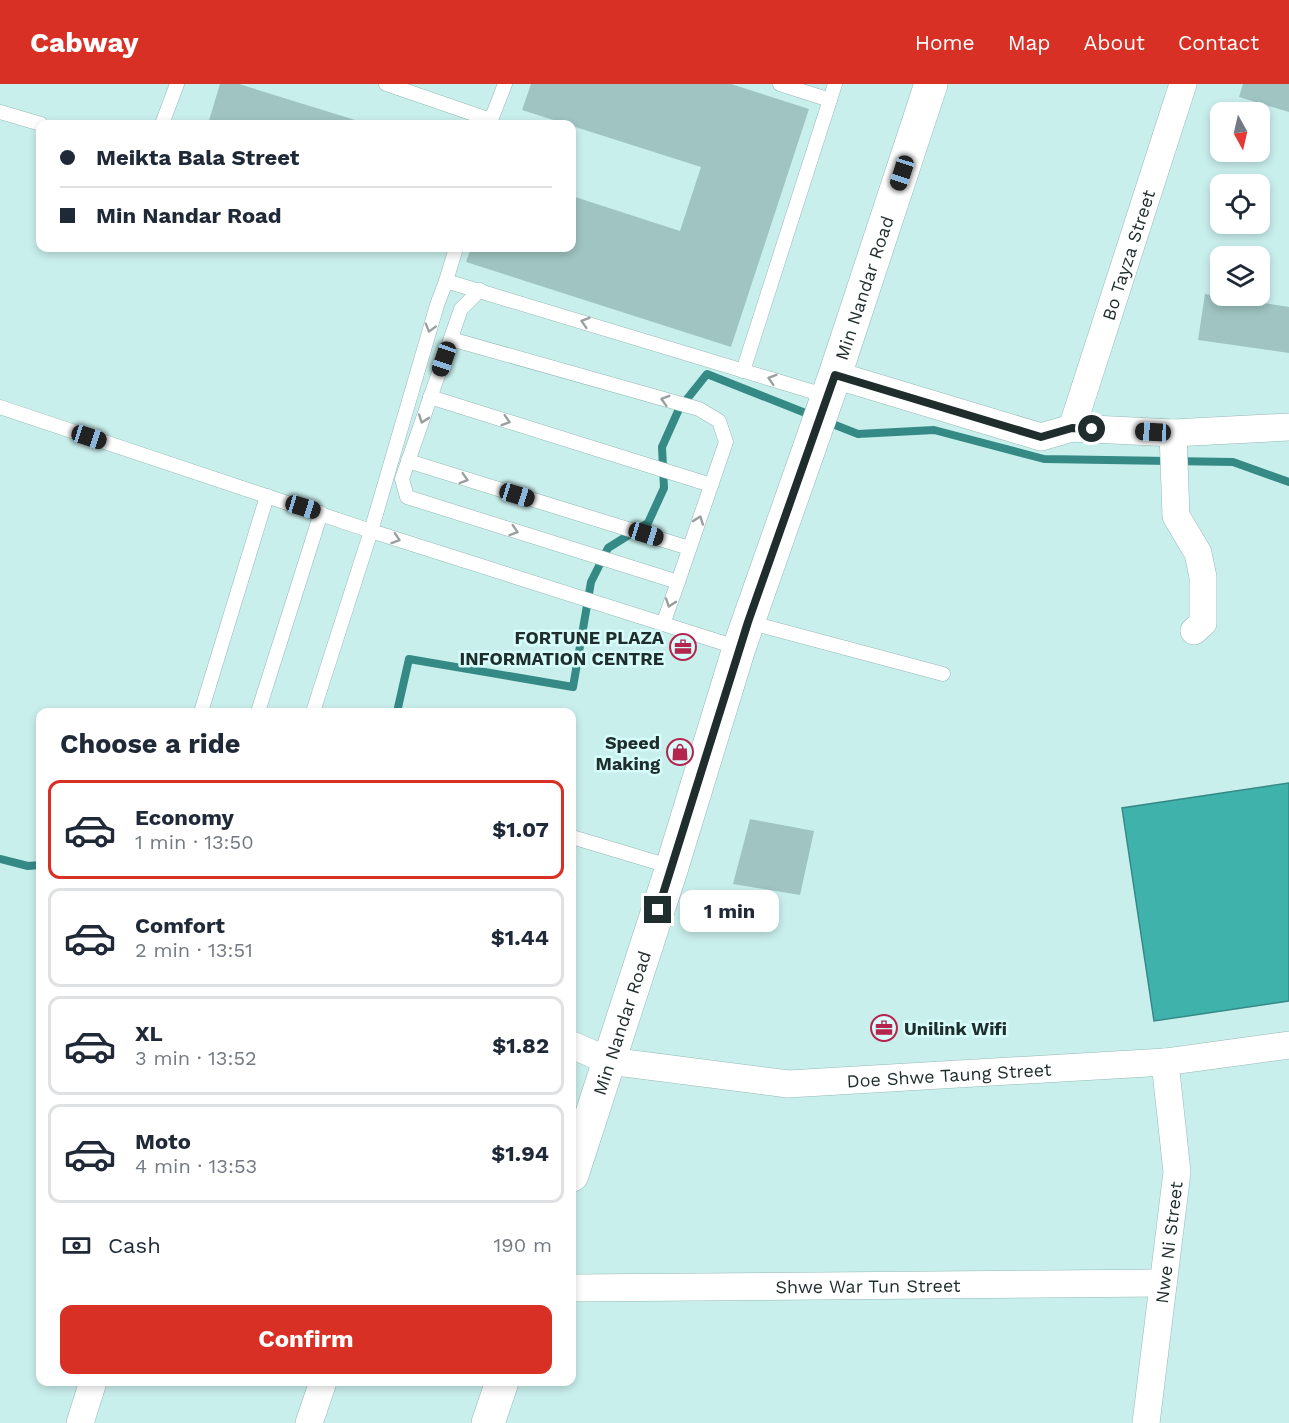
<!DOCTYPE html>
<html lang="en">
<head>
<meta charset="utf-8">
<style>
	body { margin:0; font-family:"Work Sans",sans-serif; background:#f2f2f3; color:#1f2937; height:100vh; display:flex; flex-direction:column; font-size:22px; white-space:nowrap }
	* { box-sizing:border-box; margin:0 }
	p { font-size:20px; color:#747a83 }
	.icon { flex:none; width:33px; height:33px; fill:none; stroke:currentColor; stroke-width:2; stroke-linecap:round; stroke-linejoin:round }
	.map { position:relative; flex:1; overflow:hidden }
	.panel { position:absolute; left:36px; top:624px; width:540px; height:678px; display:flex; flex-direction:column; background:#fff; border-radius:12px; box-shadow:0 3px 9px #0003 }
	.panel>* { flex:none }
	.guide { position:absolute; left:36px; top:36px; width:540px; height:132px; border-radius:12px; box-shadow:0 3px 9px #0003; display:grid; align-content:center; height:132px; padding:0 24px; background:#fff }
	.needle { width:39px; rotate:172deg }
	.fabs { position:absolute; left:1210px; top:18px; display:grid; gap:12px }
	.fabs a { display:grid; place-items:center; width:60px; height:60px; border-radius:12px; background:#fff; box-shadow:0 3px 9px #0003; font-size:30px }
	.end { position:absolute; width:27px; height:27px; margin:-14px; border:8px solid #1f2d2c; background:#fff; box-shadow:0 0 0 3px #fff }
	.from { border-radius:50% }
	.bubble { position:absolute; height:42px; border-radius:12px; background:#fff; box-shadow:0 3px 9px #0003; font-size:20px; font-weight:700; line-height:42px; text-align:center }
	.car { position:absolute; width:18px; height:36px; margin:-18px -9px; border-radius:8px; box-shadow:0 0 4px 2px #0007; background:linear-gradient(#222 24%,#8ab4d8 0 40%,#222 0 76%,#8ab4d8 0 86%,#222 0) }
	.guide b { display:flex; align-items:center; gap:21px; height:57px; font-size:22px }
	.guide b+b { border-top:2px solid #e0e1e3 }
	.guide i { width:15px; height:15px; background:#1f2937 }
	ul { padding:0; list-style:none }
	li { display:flex; align-items:center; gap:18px; height:99px; margin:0 12px 9px; padding:0 12px; border:3px solid #e0e1e3; border-radius:12px }
	li div { flex:1 }
	li b { display:block; font-size:22px }
	li em { font-style:normal; font-weight:700 }
	li.active { border-color:#d93025 }
	li>.icon { width:54px; height:54px; stroke-width:1.5 }
	h2 { padding:0 24px; font-size:27px; line-height:72px }
	.pay { display:flex; align-items:center; gap:15px; height:66px; padding:0 24px; font-size:22px }
	.pay p { margin-inline-start:auto }
	.button { display:flex; gap:12px; margin-top:auto; padding:12px 24px }
	.button a { flex:1; height:69px; border-radius:12px; background:#d93025; color:#fff; font-size:24px; font-weight:700; line-height:69px; text-align:center }
	header { display:flex; align-items:center; gap:36px; box-sizing:border-box; height:84px; padding:0 30px; background:#d93025; color:#fff }
	header strong { font-size:28px }
	nav { display:flex; gap:33px; margin-inline-start:auto; font-size:21px }
	.map>svg:first-child { display:block }
	.water { fill:#3fb2ac; stroke:#358a86; stroke-width:1.5 }
	.lines { fill:none; stroke-linecap:round; stroke-linejoin:round }
	.stream { stroke:#358a86; stroke-width:8 }
	.building { fill:#9fc4c1 }
	.lane-casing { stroke:#94b9b6; stroke-width:15 }
	.street-casing { stroke:#94b9b6; stroke-width:28 }
	.primary-casing { stroke:#94b9b6; stroke-width:34 }
	.lane { stroke:#fff; stroke-width:14 }
	.street { stroke:#fff; stroke-width:27 }
	.primary { stroke:#fff; stroke-width:33 }
	.oneway { stroke:#9aa0a0 }
	.route { stroke:#1f2d2c; stroke-width:8 }
	.labels { text-anchor:middle; dominant-baseline:central; stroke-width:5; stroke-linejoin:round; paint-order:stroke }
	.street-label { font-size:18px; fill:#1f2d2c; stroke:#d6fdfa }
	.poi-label { font-size:18px; font-weight:bold; fill:#1f2d2c; stroke:#d6fdfa; text-anchor:end }
</style>
</head>
<body>
<header>
<strong>Cabway</strong>
<nav><a>Home</a><a>Map</a><a>About</a><a>Contact</a></nav>
</header>
<div class="map">
<svg width="1289" height="1339" viewBox="0 0 1289 1339">
	<rect width="100%" height="100%" fill="#c9efec"/>
	<path class="water" d="M 1289,699 L 1289,917 L 1154,937 L 1122,724 Z"/>
	<g class="lines">
		<g class="stream">
			<path d="M 825,337 L 858,350 L 934,346 L 1044,375 L 1233,378 L 1289,398"/>
			<path d="M 397,628 L 409,575 L 573,603 L 591,498 L 608,464 L 648,439 L 664,404 L 662,363 L 679,325 L 707,290 L 813,332"/>
			<path d="M 0,775 L 28,782 L 40,781"/>
		</g>
	</g>
	<g class="building">
		<path d="M 220,0 L 239,0 L 368,40 L 208,40 Z"/>
		<path d="M 531,0 L 731,0 L 809,25 L 731,263 L 466,178 L 471,164 L 572,164 L 572,112 L 680,147 L 701,83 L 522,26 Z"/>
		<path d="M 1243,0 L 1289,0 L 1289,28 L 1239,13 Z"/>
		<path d="M 1205,210 L 1289,223 L 1289,269 L 1198,256 Z"/>
		<path d="M 750,735 L 814,747 L 800,811 L 733,800 Z"/>
	</g>
	<g class="lines">
		<defs>
			<g id="lane">
				<path d="M 386,0 L 491,36 L 505,0"/>
				<path d="M 780,0 L 830,16"/>
				<path d="M 0,28 L 41,40"/>
				<path d="M 162,40 L 177,0"/>
				<path d="M 446,197 L 456,164"/>
				<path d="M 451,255 L 699,325 L 719,337 L 726,358 L 678,498 L 407,413 L 402,395 L 461,225 L 480,206"/>
				<path d="M 743,287 L 835,0"/>
				<path d="M 430,313 L 711,401"/>
				<path d="M 0,323 L 371,447 L 313,628"/>
				<path d="M 408,377 L 689,464"/>
				<path d="M 748,538 L 943,590"/>
				<path d="M 663,540 L 678,498"/>
				<path d="M 739,564 L 371,447 L 437,221 L 446,197 L 827,312"/>
				<path d="M 201,628 L 267,412"/>
				<path d="M 258,628 L 321,429"/>
				<path d="M 572,753 L 672,783"/>
			</g>
			<g id="street">
				<path d="M 835,291 L 1041,353 L 1072,344 L 1173,349 L 1289,343"/>
				<path id="s1" d="M 1072,344 L 1183,0"/>
				<path d="M 1173,349 L 1176,432 L 1198,469 L 1203,493 L 1203,539 L 1194,547"/>
				<path id="s2" d="M 572,961 L 609,977 L 788,1000 L 1165,978 L 1289,961"/>
				<path id="s3" d="M 572,1204 L 1163,1199"/>
				<path d="M 80,1339 L 93,1298"/>
				<path d="M 309,1339 L 323,1298"/>
				<path id="s4" d="M 1146,1339 L 1177,1088 L 1165,978"/>
			</g>
			<g id="primary">
				<path id="s5" d="M 572,1091 L 672,783 L 739,564 L 835,291 L 931,0"/>
				<path d="M 488,1339 L 502,1298"/>
			</g>
		</defs>
		<use href="#lane" class="lane-casing"/>
		<use href="#street" class="street-casing"/>
		<use href="#primary" class="primary-casing"/>
		<use href="#lane" class="lane"/>
		<use href="#street" class="street"/>
		<use href="#primary" class="primary"/>
	</g>
	<defs><path id="oneway-chevron" d="M-2-3.5L2.5 0L-2 3.5" fill="none" stroke-width="1.6" stroke-linecap="round" stroke-linejoin="round" transform="scale(1.5)"/></defs>
	<g class="oneway">
		<use href="#oneway-chevron" transform="translate(585 238) rotate(-163)"/>
		<use href="#oneway-chevron" transform="translate(430 244) rotate(106)"/>
		<use href="#oneway-chevron" transform="translate(772 295) rotate(-163)"/>
		<use href="#oneway-chevron" transform="translate(665 316) rotate(-164)"/>
		<use href="#oneway-chevron" transform="translate(423 335) rotate(109)"/>
		<use href="#oneway-chevron" transform="translate(506 337) rotate(17)"/>
		<use href="#oneway-chevron" transform="translate(464 395) rotate(17)"/>
		<use href="#oneway-chevron" transform="translate(699 436) rotate(-71)"/>
		<use href="#oneway-chevron" transform="translate(514 447) rotate(18)"/>
		<use href="#oneway-chevron" transform="translate(396 455) rotate(18)"/>
		<use href="#oneway-chevron" transform="translate(670 519) rotate(109)"/>
	</g>
	<g class="lines">
		<path class="route" d="M 658,826 L 748,538 L 835,291 L 1041,353 L 1072,344 L 1092,345"/>
	</g>
	<defs>
		<symbol id="office-ring" viewBox="-11 -11 22 22"><circle r="9.5" fill="#d6fdfa" stroke="#b5244d" stroke-width="1.5"/><path d="M-6-3h4V-5.5h4V-3h4V5H-6ZM-1-4.5V-3h2v-1.5ZM-6 0V1H6V0Z" fill="#b5244d"/></symbol>
		<symbol id="shop-ring" viewBox="-11 -11 22 22"><circle r="9.5" fill="#d6fdfa" stroke="#b5244d" stroke-width="1.5"/><path d="M-5-2.5h2.3a2.7 3.5 0 0 1 5.4 0H5L5.5 6h-11ZM-1.5-2.5h3a1.5 2.3 0 0 0-3 0Z" fill="#b5244d"/></symbol>
	</defs>
	<g fill-rule="evenodd">
		<use href="#office-ring" x="668" y="548" width="30" height="30"/>
		<use href="#shop-ring" x="665" y="653" width="30" height="30"/>
		<use href="#office-ring" x="869" y="929" width="30" height="30"/>
	</g>
	<g class="labels">
		<g class="street-label">
			<text stroke="none"><textPath href="#s1" startOffset="182">Bo Tayza Street</textPath></text>
			<text stroke="none"><textPath href="#s5" startOffset="934">Min Nandar Road</textPath></text>
			<text stroke="none"><textPath href="#s5" startOffset="160">Min Nandar Road</textPath></text>
			<text stroke="none"><textPath href="#s2" startOffset="382">Doe Shwe Taung Street</textPath></text>
			<text stroke="none"><textPath href="#s4" startOffset="182">Nwe Ni Street</textPath></text>
			<text stroke="none"><textPath href="#s3" startOffset="296">Shwe War Tun Street</textPath></text>
		</g>
		<g class="poi-label">
			<text x="664" y="553">FORTUNE PLAZA<tspan x="664" dy="21">INFORMATION CENTRE</tspan></text>
			<text x="660" y="658">Speed<tspan x="660" dy="21">Making</tspan></text>
			<text x="904" y="944" text-anchor="start">Unilink Wifi</text>
		</g>
	</g>
</svg>
<div class="fabs">
<a><svg class="needle" viewBox="-14 -14 28 28"><path d="M0-13l5 13h-10z" fill="#e53935"/><path d="M0 13l5-13h-10z" fill="#747a83"/></svg></a>
<a><svg class="icon" aria-label="locate" viewBox="0 0 24 24"><circle cx="12" cy="12" r="6"/><path d="M12 2v4M12 18v4M2 12h4M18 12h4"/></svg></a>
<a><svg class="icon" aria-label="layers" viewBox="0 0 24 24"><path d="M12 4l9 5-9 5-9-5zM3 14l9 5 9-5"/></svg></a>
</div>
<i class="end from" style="left:1092px;top:345px"></i>
<i class="end" style="left:658px;top:826px"></i>
<div class="bubble" style="left:680px;top:806px;width:99px">1 min</div>
<i class="car" style="left:902px;top:89px;rotate:198deg"></i>
<i class="car" style="left:444px;top:275px;rotate:199deg"></i>
<i class="car" style="left:1153px;top:348px;rotate:273deg"></i>
<i class="car" style="left:89px;top:353px;rotate:108deg"></i>
<i class="car" style="left:517px;top:411px;rotate:107deg"></i>
<i class="car" style="left:303px;top:423px;rotate:107deg"></i>
<i class="car" style="left:646px;top:450px;rotate:107deg"></i>
<div class="guide">
<b><i class="from"></i>Meikta Bala Street</b>
<b><i></i>Min Nandar Road</b>
</div>
<section class="panel">
<h2>Choose a ride</h2>
<ul>
<li class="active"><svg class="icon" aria-label="car" viewBox="0 0 24 24"><path d="M5 17H2v-5l4-1 3-4h7l3 4 3 1v5h-3M9 17h6M6 11h13"/><circle cx="7" cy="17" r="2"/><circle cx="17" cy="17" r="2"/></svg><div><b>Economy</b><p>1 min · 13:50</p></div><em>$1.07</em></li>
<li><svg class="icon" aria-label="car" viewBox="0 0 24 24"><path d="M5 17H2v-5l4-1 3-4h7l3 4 3 1v5h-3M9 17h6M6 11h13"/><circle cx="7" cy="17" r="2"/><circle cx="17" cy="17" r="2"/></svg><div><b>Comfort</b><p>2 min · 13:51</p></div><em>$1.44</em></li>
<li><svg class="icon" aria-label="car" viewBox="0 0 24 24"><path d="M5 17H2v-5l4-1 3-4h7l3 4 3 1v5h-3M9 17h6M6 11h13"/><circle cx="7" cy="17" r="2"/><circle cx="17" cy="17" r="2"/></svg><div><b>XL</b><p>3 min · 13:52</p></div><em>$1.82</em></li>
<li><svg class="icon" aria-label="car" viewBox="0 0 24 24"><path d="M5 17H2v-5l4-1 3-4h7l3 4 3 1v5h-3M9 17h6M6 11h13"/><circle cx="7" cy="17" r="2"/><circle cx="17" cy="17" r="2"/></svg><div><b>Moto</b><p>4 min · 13:53</p></div><em>$1.94</em></li>
</ul>
<div class="pay"><svg class="icon" aria-label="cash" viewBox="0 0 24 24"><path d="M3 7h18v10H3z"/><circle cx="12" cy="12" r="2"/></svg>Cash<p>190 m</p></div>
<div class="button"><a>Confirm</a></div>
</section>
</div>
</body>
</html>
